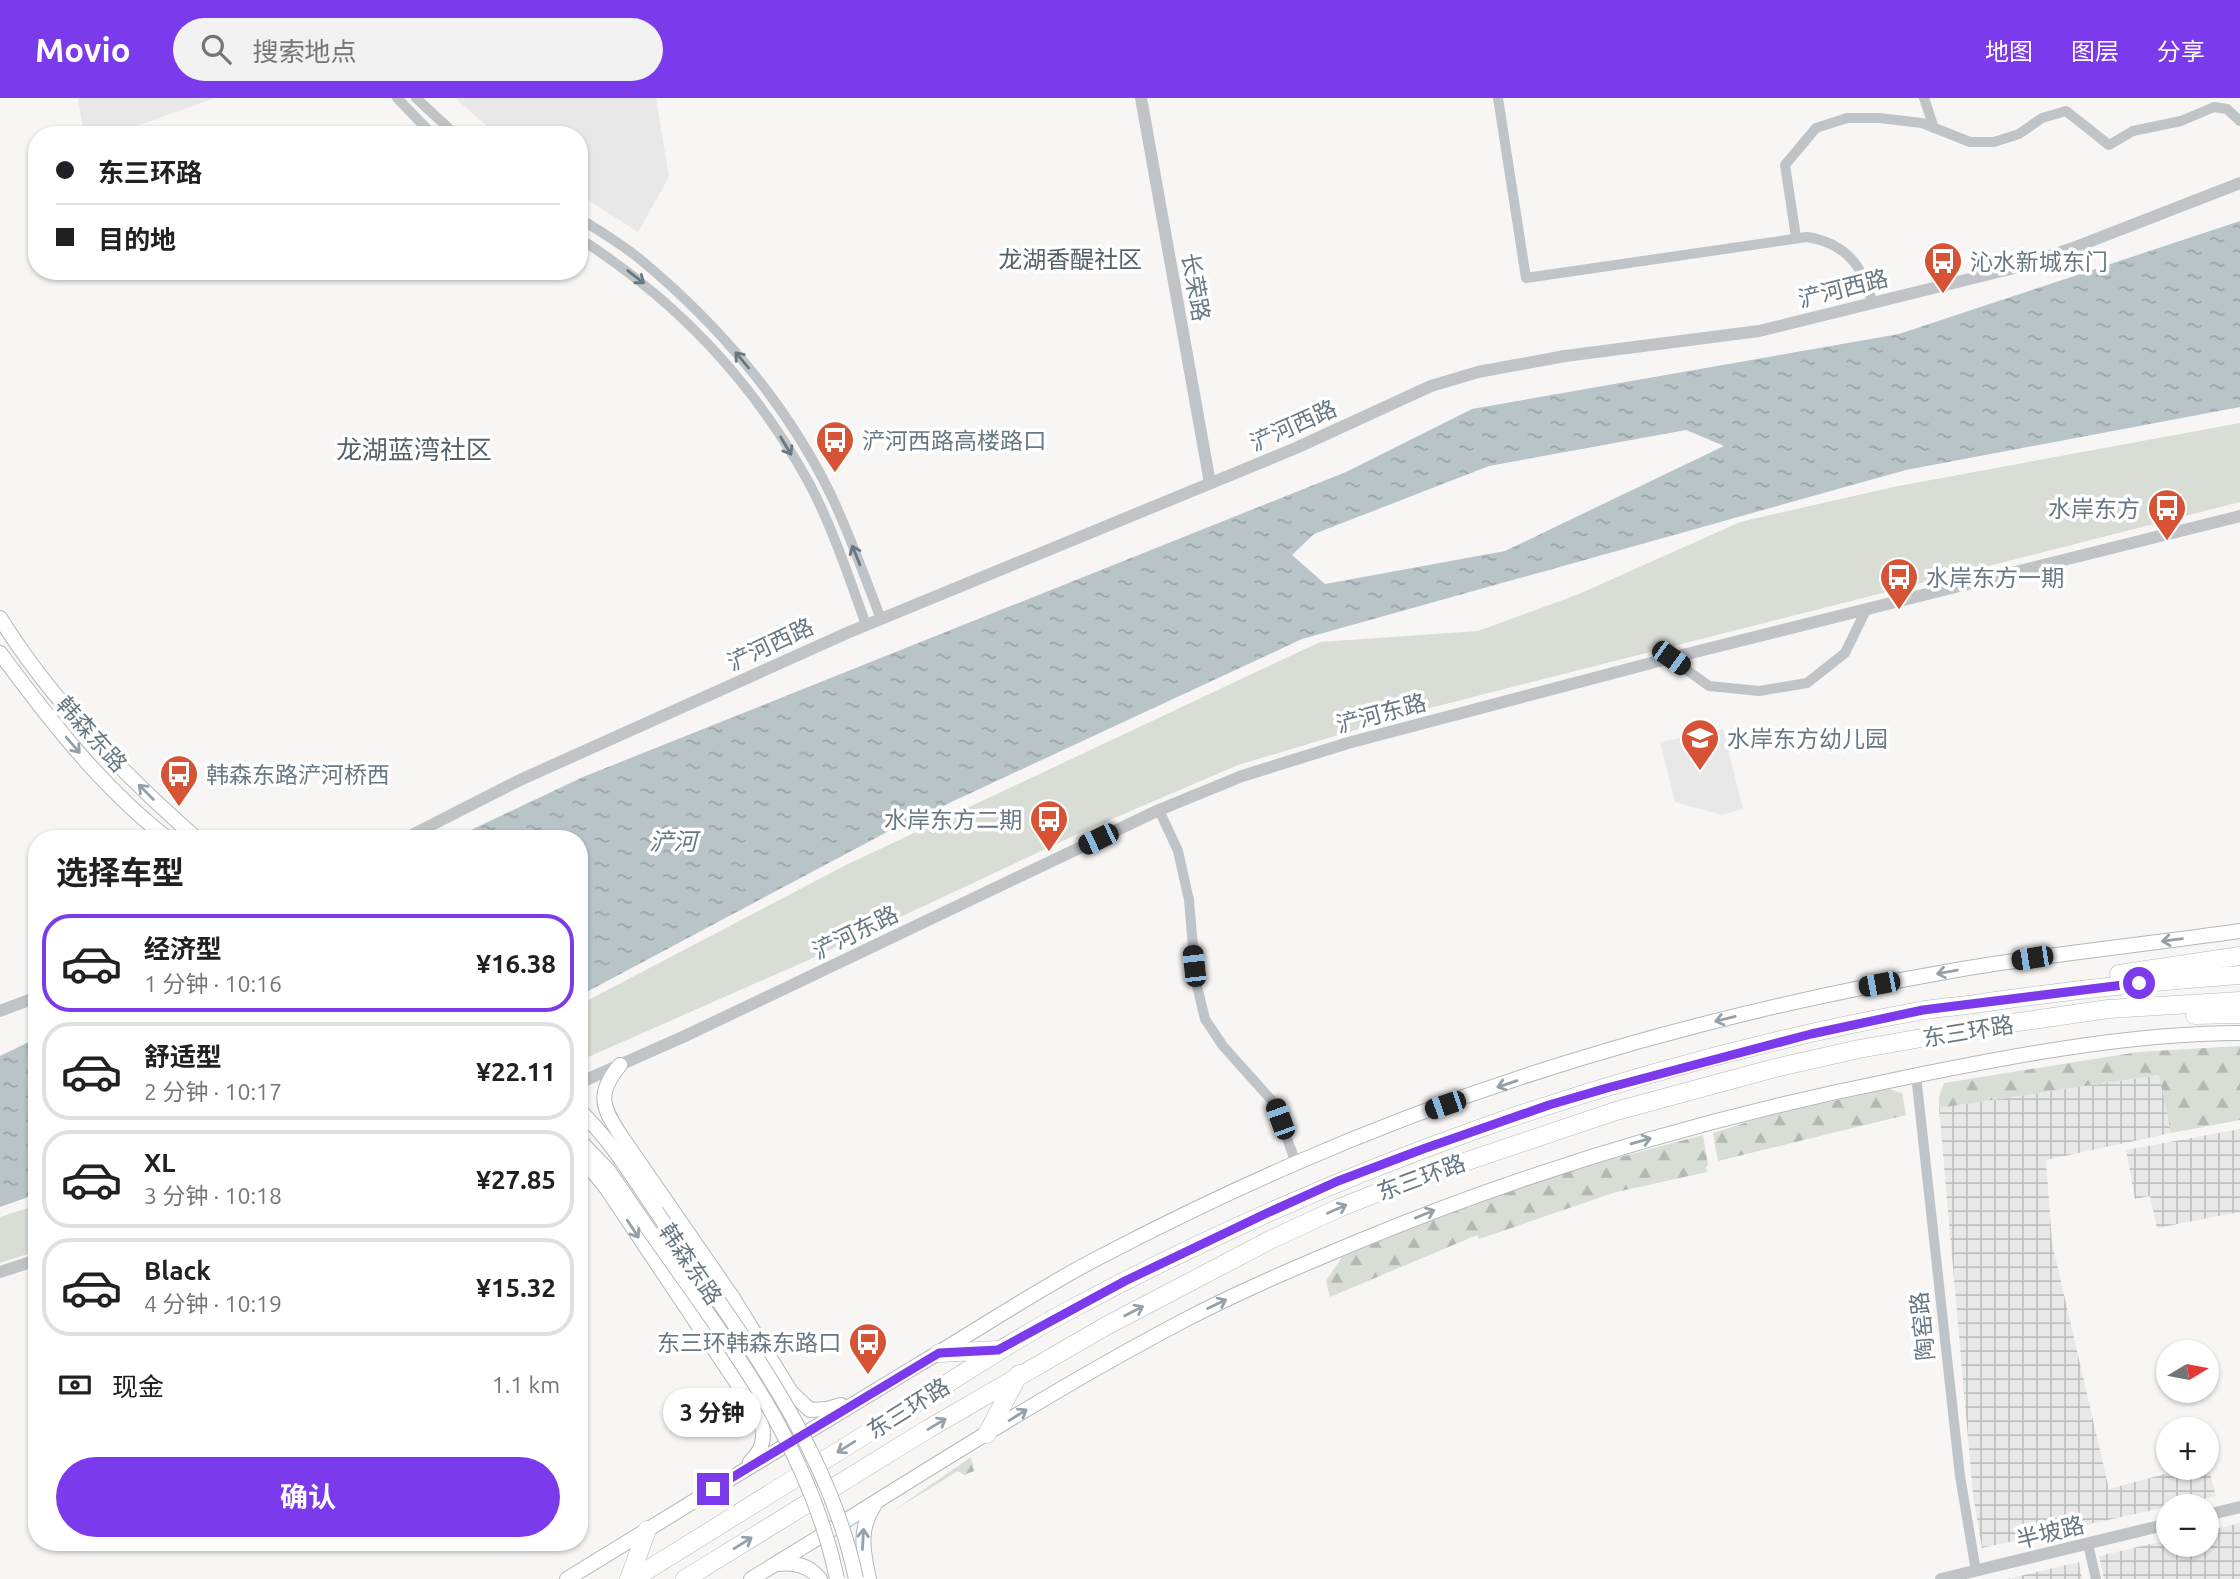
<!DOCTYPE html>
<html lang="zh">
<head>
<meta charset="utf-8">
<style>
	body { margin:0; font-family:Ubuntu,"Noto Sans SC",sans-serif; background:#f2f2f2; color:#202124; height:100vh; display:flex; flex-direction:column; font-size:26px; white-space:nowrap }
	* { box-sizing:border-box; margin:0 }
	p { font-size:23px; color:#757577 }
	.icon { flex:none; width:38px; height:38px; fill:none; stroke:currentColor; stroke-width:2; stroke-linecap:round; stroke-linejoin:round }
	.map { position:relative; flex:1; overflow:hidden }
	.drawer { position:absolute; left:28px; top:732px; width:560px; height:721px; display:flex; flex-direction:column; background:#fff; border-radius:28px; box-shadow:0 2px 5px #0004 }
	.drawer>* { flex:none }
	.banner { position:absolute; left:28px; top:28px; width:560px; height:154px; border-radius:28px; box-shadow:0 2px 5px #0004; display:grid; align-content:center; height:154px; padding:0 28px; background:#fff }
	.needle { width:46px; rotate:80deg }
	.controls { position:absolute; left:2156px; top:1242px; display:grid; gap:14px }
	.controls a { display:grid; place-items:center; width:63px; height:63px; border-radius:50%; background:#fff; box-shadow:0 2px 5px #0004; font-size:35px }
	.end { position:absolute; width:32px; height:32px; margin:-16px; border:9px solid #7c3aed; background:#fff; box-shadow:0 0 0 4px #fff }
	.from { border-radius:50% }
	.bubble { position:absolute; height:49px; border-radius:24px; background:#fff; box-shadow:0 2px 5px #0004; font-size:23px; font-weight:700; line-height:49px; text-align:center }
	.car { position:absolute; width:21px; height:42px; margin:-21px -10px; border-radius:9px; box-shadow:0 0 5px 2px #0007; background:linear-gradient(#222 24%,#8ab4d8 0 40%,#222 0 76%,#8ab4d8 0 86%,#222 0) }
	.banner b { display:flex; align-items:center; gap:24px; height:66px; font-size:26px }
	.banner b+b { border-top:2px solid #e0e0e0 }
	.banner i { width:18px; height:18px; background:#202124 }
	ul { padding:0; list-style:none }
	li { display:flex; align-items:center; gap:21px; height:98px; margin:0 14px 10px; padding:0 14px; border:4px solid #e0e0e0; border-radius:28px }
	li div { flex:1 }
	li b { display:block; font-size:26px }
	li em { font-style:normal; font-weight:700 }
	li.active { border-color:#7c3aed }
	li>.icon { width:63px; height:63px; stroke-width:1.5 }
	h2 { padding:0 28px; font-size:32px; line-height:84px }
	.pay { display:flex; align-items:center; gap:18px; height:77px; padding:0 28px; font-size:26px }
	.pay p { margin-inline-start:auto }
	.cta { display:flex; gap:14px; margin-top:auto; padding:14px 28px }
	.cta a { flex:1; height:80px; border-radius:42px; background:#7c3aed; color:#fff; font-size:28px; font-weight:700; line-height:80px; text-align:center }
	header { display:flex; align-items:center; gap:42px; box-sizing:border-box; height:98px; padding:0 35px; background:#7c3aed; color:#fff }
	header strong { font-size:33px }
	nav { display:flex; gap:38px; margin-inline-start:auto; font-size:24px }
	.search { width:490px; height:63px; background:#f2f2f2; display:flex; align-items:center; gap:18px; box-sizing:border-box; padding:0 24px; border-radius:38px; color:#757577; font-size:26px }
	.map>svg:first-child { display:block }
	.built { fill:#e7e8e7 }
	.industrial { fill:url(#industrial-grid) }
	.green { fill:#d8ddd5 }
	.forest { fill:url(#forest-firs) }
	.water { fill:url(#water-ripples); fill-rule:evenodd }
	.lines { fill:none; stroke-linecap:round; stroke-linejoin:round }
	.secondary-casing { stroke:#b3b8bb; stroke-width:16 }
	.trunk-casing { stroke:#b3b7b9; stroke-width:19 }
	.minor { stroke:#c0c4c7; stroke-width:10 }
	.tertiary { stroke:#c0c4c7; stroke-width:12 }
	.secondary { stroke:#fff; stroke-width:14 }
	.trunk { stroke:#fff; stroke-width:18 }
	.secondary-bridge-casing { stroke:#b3b8bb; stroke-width:16; stroke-linecap:butt }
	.secondary-bridge { stroke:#fff; stroke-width:14 }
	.oneway { stroke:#687882 }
	.oneway2 { stroke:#95a0a8 }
	.route { stroke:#7c3aed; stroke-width:9 }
	.labels { text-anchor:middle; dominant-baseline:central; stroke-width:7; stroke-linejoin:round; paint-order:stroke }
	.poi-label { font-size:23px; fill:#687882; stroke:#fff; text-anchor:start }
	.street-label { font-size:23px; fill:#687882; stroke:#fff }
	.neighbourhood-label { font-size:24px; fill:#556168; stroke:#fff }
	.water-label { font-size:24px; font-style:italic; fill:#63787f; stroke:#fff }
	.quarter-label { font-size:26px; fill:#556168; stroke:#fff }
</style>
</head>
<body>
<header>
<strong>Movio</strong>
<div class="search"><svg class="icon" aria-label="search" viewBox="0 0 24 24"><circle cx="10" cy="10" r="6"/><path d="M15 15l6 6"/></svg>搜索地点</div>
<nav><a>地图</a><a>图层</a><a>分享</a></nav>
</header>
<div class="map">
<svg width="2240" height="1481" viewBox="0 0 2240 1481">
	<defs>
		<pattern id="industrial-grid" width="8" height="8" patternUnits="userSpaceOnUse" patternTransform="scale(1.75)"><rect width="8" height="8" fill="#e7e8e7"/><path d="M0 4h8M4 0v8" fill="none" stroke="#bfc1c1"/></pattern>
		<pattern id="forest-firs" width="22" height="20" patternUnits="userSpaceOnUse" patternTransform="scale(1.75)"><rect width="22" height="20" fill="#d8ddd5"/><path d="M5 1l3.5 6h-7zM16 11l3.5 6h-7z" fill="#b3b8b2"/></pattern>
		<pattern id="water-ripples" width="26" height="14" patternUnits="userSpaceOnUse" patternTransform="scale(1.75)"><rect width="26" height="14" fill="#b9c4c8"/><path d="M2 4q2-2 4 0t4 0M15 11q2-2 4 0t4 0" fill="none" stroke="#9aa4a8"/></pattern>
	</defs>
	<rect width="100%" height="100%" fill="#f7f6f4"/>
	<g class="built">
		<path d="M 78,0 L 215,0 L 111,37 L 84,37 Z"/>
		<path d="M 455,0 L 656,0 L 669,79 L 638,134 L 579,96 L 579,37 L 497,37 Z"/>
		<path d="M 1723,631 L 1743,711 L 1722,717 L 1675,704 L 1660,644 Z"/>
	</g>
	<g class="industrial">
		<path d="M 2160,977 L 2171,1035 L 2046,1062 L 2052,1145 L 2109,1391 L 2187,1370 L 2210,1375 L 2216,1398 L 1982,1450 L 1973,1397 L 1939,1010 Z"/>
		<path d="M 2240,1031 L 2240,1114 L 2157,1130 L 2150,1098 L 2135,1101 L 2126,1052 Z"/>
		<path d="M 2240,1425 L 2240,1481 L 2104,1481 L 2099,1458 L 2168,1442 L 2168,1447 L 2207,1447 L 2207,1433 Z"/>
		<path d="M 2079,1464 L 2082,1481 L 2007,1481 Z"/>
	</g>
	<g class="green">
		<path d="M 2240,325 L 2240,404 L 1422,612 L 1238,667 L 1084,733 L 804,864 L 579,963 L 579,907 L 846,767 L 1320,544 L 1478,533 L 1579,496 L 1740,424 L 1893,389 Z"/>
		<path d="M 37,1107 L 37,1153 L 0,1165 L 0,1119 Z"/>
	</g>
	<g class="forest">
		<path d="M 2240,948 L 2240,1022 L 2171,1035 L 2159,977 L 1939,1010 L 1939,999 L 1944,985 L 2138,954 Z"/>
		<path d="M 1888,991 L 1902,995 L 1906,1017 L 1718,1063 L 1713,1035 L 1773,1016 Z"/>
		<path d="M 1703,1037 L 1708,1067 L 1706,1069 L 1707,1074 L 1616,1094 L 1479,1141 L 1477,1137 L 1330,1199 L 1326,1183 L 1342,1159 L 1446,1115 L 1571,1072 Z"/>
		<path d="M 971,1359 L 974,1373 L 964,1377 L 958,1373 L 893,1413 Z"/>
	</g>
	<g class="water">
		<path d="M 2240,123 L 2240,309 L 1906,372 L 1302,541 L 889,733 L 579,898 L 579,740 L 454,740 L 583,679 L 1346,374 L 1472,311 L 1899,236 ZM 1686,332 L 1724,348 L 1505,453 L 1325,486 L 1292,457 L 1314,436 L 1489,368 Z"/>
		<path d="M 37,940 L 37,1096 L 0,1109 L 0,958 Z"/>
	</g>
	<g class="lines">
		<defs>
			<g id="secondary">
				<path d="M 0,520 C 51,602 124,677 196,740"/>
				<path d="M 0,555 C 49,621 102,690 167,740"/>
				<path d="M 620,967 C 596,996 602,1009 621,1038 L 733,1200 L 791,1294 L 810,1312 L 827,1311 L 841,1307"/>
				<path d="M 579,1012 C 610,1041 632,1078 656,1113"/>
				<path d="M 579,1042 L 608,1072 L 643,1123"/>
				<path d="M 579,1056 L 607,1091 L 757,1315 C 766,1333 766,1349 750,1364"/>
				<path d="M 779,1466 C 795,1464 809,1467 820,1481"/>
				<path d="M 567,1481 C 684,1409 800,1338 918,1267 C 978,1232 1036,1192 1098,1160 C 1163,1126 1229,1094 1296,1065 C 1504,974 1727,912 1951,873 C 2047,856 2144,847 2240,833"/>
				<path d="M 751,1481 C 894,1394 1033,1302 1181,1224 C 1238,1194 1297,1169 1357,1144 C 1530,1072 1705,1020 1889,983 C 2000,960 2127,935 2240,935"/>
				<path d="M 869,1481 C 863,1453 858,1431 875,1406"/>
			</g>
			<g id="trunk">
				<path d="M 2119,876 L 2240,858"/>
				<path d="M 2195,917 L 2240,916"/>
				<path d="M 939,1255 L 998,1252"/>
				<path d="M 987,1336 L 1019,1276"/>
				<path d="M 629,1481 L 647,1432"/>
				<path d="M 633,1481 C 725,1424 816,1367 908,1310 C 960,1278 1010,1244 1064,1215 C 1331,1071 1620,968 1919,913 C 1941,909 1965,908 1988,904 C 2072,892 2155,883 2240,877"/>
				<path d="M 685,1481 L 928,1331 L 1106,1228 L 1272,1141 L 1339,1110 L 1402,1085 L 1616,1013 L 1775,970 L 1859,951 L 1984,929 L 2108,911 L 2240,903"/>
			</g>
		</defs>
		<use href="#secondary" class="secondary-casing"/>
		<use href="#trunk" class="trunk-casing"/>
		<g class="minor">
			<path d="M 397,0 L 433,37"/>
			<path d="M 416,0 L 456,37"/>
			<path d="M 1498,0 L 1526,180 L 1807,139 C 1846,145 1864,169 1872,205"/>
			<path d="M 1924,0 L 1934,30"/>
			<path d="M 579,120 C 600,133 622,146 641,162 C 718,226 787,306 831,397 C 850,437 865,480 881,521"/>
			<path d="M 1796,139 L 1785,67 L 1816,30 L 1847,20 L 1879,20 L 1922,25 L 1970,44 L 1994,44 L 2019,36 L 2042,20 L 2066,13 L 2109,47 L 2133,33 L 2181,23 L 2214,9 L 2227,11 L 2240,23"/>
			<path d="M 579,140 C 677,203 751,281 808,383 C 832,428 849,479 866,527"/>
			<path d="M 1670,560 L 1709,588 L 1759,593 L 1807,585 L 1845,555 L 1866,512"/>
			<path d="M 1159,712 L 1178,753 L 1189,802 L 1196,884 L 1205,921 L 1223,948 L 1274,1005 L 1296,1065"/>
			<path d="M 1916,977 L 1960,1378 L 1976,1473"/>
			<path d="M 2088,1446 L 2096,1481"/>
		</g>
		<g class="tertiary">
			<path d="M 1141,0 L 1210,385"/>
			<path d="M 406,740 L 520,682 L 847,535 L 1296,350 L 1431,288 L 1478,274 L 1565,258 L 1759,233 L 2010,171 L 2073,150 L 2240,85"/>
			<path d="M 0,913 L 37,899"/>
			<path d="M 579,985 L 685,938 L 1159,712 L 1242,678 L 1348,645 L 1655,564 L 2240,418"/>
			<path d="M 0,1174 L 37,1162"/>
			<path d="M 2207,1417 L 2240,1409"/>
			<path d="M 1941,1481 L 2168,1426"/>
		</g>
		<use href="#secondary" class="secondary"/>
		<use href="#trunk" class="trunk"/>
		<defs>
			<g id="secondary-bridge">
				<path d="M 656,1113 C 734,1228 827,1342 856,1481"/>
				<path d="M 643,1123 C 722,1238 808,1341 837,1481"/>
			</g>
		</defs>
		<use href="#secondary-bridge" class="secondary-bridge-casing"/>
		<use href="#secondary-bridge" class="secondary-bridge"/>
	</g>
	<defs><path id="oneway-shaft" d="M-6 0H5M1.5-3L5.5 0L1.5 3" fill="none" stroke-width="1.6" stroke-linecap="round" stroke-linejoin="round" transform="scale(1.75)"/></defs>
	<g class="oneway">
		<use href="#oneway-shaft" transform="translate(636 179) rotate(38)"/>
		<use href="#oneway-shaft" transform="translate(742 262) rotate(-130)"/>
		<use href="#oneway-shaft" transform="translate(786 348) rotate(59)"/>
		<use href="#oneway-shaft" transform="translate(856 457) rotate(-112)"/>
	</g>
	<g class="oneway2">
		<use href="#oneway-shaft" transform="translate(73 647) rotate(49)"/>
		<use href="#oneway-shaft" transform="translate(146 694) rotate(-135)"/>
		<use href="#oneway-shaft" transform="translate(2172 842) rotate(173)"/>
		<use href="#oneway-shaft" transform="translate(1947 874) rotate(170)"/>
		<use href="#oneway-shaft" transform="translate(1725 921) rotate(166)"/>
		<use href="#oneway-shaft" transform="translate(1507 986) rotate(161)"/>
		<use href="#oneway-shaft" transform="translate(1641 1043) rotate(-16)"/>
		<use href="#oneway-shaft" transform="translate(1337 1111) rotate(-24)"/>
		<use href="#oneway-shaft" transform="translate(1425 1116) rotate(-22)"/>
		<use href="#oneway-shaft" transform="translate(633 1131) rotate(57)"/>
		<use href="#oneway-shaft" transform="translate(1217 1206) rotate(-26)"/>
		<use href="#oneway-shaft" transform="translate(1134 1213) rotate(-27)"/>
		<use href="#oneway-shaft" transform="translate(1018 1317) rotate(-32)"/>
		<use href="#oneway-shaft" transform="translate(937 1326) rotate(-31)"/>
		<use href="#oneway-shaft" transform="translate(846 1349) rotate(148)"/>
		<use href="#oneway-shaft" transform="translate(863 1441) rotate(-87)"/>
		<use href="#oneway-shaft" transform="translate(743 1445) rotate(-32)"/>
	</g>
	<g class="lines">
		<path class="route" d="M 713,1391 L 939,1255 L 998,1252 L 1125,1183 L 1265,1116 L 1338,1083 L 1423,1051 L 1549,1007 L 1607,990 L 1811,936 L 1923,912 L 2139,885"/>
	</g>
	<defs>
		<symbol id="bus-pin" viewBox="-11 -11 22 30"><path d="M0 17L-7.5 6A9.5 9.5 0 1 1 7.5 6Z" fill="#d65335" stroke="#fff"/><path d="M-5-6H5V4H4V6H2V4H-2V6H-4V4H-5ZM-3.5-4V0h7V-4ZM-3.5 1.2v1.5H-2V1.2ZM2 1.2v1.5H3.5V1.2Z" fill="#fff"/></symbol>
		<symbol id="school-pin" viewBox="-11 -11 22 30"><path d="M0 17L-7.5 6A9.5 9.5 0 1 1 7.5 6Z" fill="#d65335" stroke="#fff"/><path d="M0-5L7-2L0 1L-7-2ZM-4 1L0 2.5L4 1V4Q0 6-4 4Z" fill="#fff"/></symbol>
	</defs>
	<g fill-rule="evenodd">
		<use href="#bus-pin" x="1921" y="141" width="44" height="60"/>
		<use href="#bus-pin" x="813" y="320" width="44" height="60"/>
		<use href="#bus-pin" x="2145" y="388" width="44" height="60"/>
		<use href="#bus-pin" x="1877" y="457" width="44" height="60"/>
		<use href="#school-pin" x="1678" y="618" width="44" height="60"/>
		<use href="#bus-pin" x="157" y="654" width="44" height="60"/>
		<use href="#bus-pin" x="1027" y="699" width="44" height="60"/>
		<use href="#bus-pin" x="846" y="1222" width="44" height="60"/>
	</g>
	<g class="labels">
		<g class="poi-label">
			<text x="1970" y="163">沁水新城东门</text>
			<text x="862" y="342">浐河西路高楼路口</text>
			<text x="2140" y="410" text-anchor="end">水岸东方</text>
			<text x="1926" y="479">水岸东方一期</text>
			<text x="1727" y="640">水岸东方幼儿园</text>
			<text x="206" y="676">韩森东路浐河桥西</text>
			<text x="1022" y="721" text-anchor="end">水岸东方二期</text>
			<text x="841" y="1244" text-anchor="end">东三环韩森东路口</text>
		</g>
		<g class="street-label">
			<text transform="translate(1196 189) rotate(80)">长荣路</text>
			<text transform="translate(1843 190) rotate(-14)">浐河西路</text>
			<text transform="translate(1293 327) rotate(-24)">浐河西路</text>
			<text transform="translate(770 546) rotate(-25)">浐河西路</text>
			<text transform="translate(1381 615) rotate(-15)">浐河东路</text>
			<text transform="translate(92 636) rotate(48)">韩森东路</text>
			<text transform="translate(855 834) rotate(-26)">浐河东路</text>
			<text transform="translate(1968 933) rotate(-9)">东三环路</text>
			<text transform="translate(1421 1079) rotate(-20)">东三环路</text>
			<text transform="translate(691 1166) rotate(56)">韩森东路</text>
			<text transform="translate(1922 1228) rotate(-96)">陶窑路</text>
			<text transform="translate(908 1310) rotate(-32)">东三环路</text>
			<text transform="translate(2050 1434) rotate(-14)">半坡路</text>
		</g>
		<g class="neighbourhood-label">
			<text x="1070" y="161">龙湖香醍社区</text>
		</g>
		<g class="water-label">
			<text x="673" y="743">浐河</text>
		</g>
		<g class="quarter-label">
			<text x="414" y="351">龙湖蓝湾社区</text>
		</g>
	</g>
</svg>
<div class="controls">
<a><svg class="needle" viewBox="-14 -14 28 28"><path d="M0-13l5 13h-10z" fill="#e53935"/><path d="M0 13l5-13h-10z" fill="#757577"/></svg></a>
<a>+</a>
<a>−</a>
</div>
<i class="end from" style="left:2139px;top:885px"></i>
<i class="end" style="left:713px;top:1391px"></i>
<div class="bubble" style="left:663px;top:1290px;width:98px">3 分钟</div>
<i class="car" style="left:1671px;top:560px;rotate:126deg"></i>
<i class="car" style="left:1098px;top:741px;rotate:244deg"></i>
<i class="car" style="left:2032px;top:860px;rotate:261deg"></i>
<i class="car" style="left:1194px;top:868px;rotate:354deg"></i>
<i class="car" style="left:1879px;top:886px;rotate:259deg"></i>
<i class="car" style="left:1445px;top:1007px;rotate:251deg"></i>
<i class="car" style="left:1280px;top:1021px;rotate:340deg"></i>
<div class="banner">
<b><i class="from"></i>东三环路</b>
<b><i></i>目的地</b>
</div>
<section class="drawer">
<h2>选择车型</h2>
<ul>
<li class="active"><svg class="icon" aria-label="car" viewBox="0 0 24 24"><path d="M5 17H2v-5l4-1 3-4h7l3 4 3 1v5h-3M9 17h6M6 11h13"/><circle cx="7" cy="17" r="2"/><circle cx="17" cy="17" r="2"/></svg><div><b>经济型</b><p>1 分钟 · 10:16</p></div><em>¥16.38</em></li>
<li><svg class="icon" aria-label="car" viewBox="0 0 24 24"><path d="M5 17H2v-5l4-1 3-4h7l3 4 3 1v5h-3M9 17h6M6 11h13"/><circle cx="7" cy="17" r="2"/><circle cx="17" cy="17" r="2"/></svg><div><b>舒适型</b><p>2 分钟 · 10:17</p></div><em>¥22.11</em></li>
<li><svg class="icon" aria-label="car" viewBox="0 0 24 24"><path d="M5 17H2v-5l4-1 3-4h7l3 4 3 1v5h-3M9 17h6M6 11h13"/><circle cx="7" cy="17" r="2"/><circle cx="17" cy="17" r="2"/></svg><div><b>XL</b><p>3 分钟 · 10:18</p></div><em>¥27.85</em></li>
<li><svg class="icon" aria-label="car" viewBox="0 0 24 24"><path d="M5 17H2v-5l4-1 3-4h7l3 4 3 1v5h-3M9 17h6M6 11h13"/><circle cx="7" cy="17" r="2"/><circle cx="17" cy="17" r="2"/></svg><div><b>Black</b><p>4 分钟 · 10:19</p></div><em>¥15.32</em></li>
</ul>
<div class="pay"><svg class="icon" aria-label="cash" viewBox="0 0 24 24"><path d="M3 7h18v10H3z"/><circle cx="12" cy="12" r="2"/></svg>现金<p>1.1 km</p></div>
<div class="cta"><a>确认</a></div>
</section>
</div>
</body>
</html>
